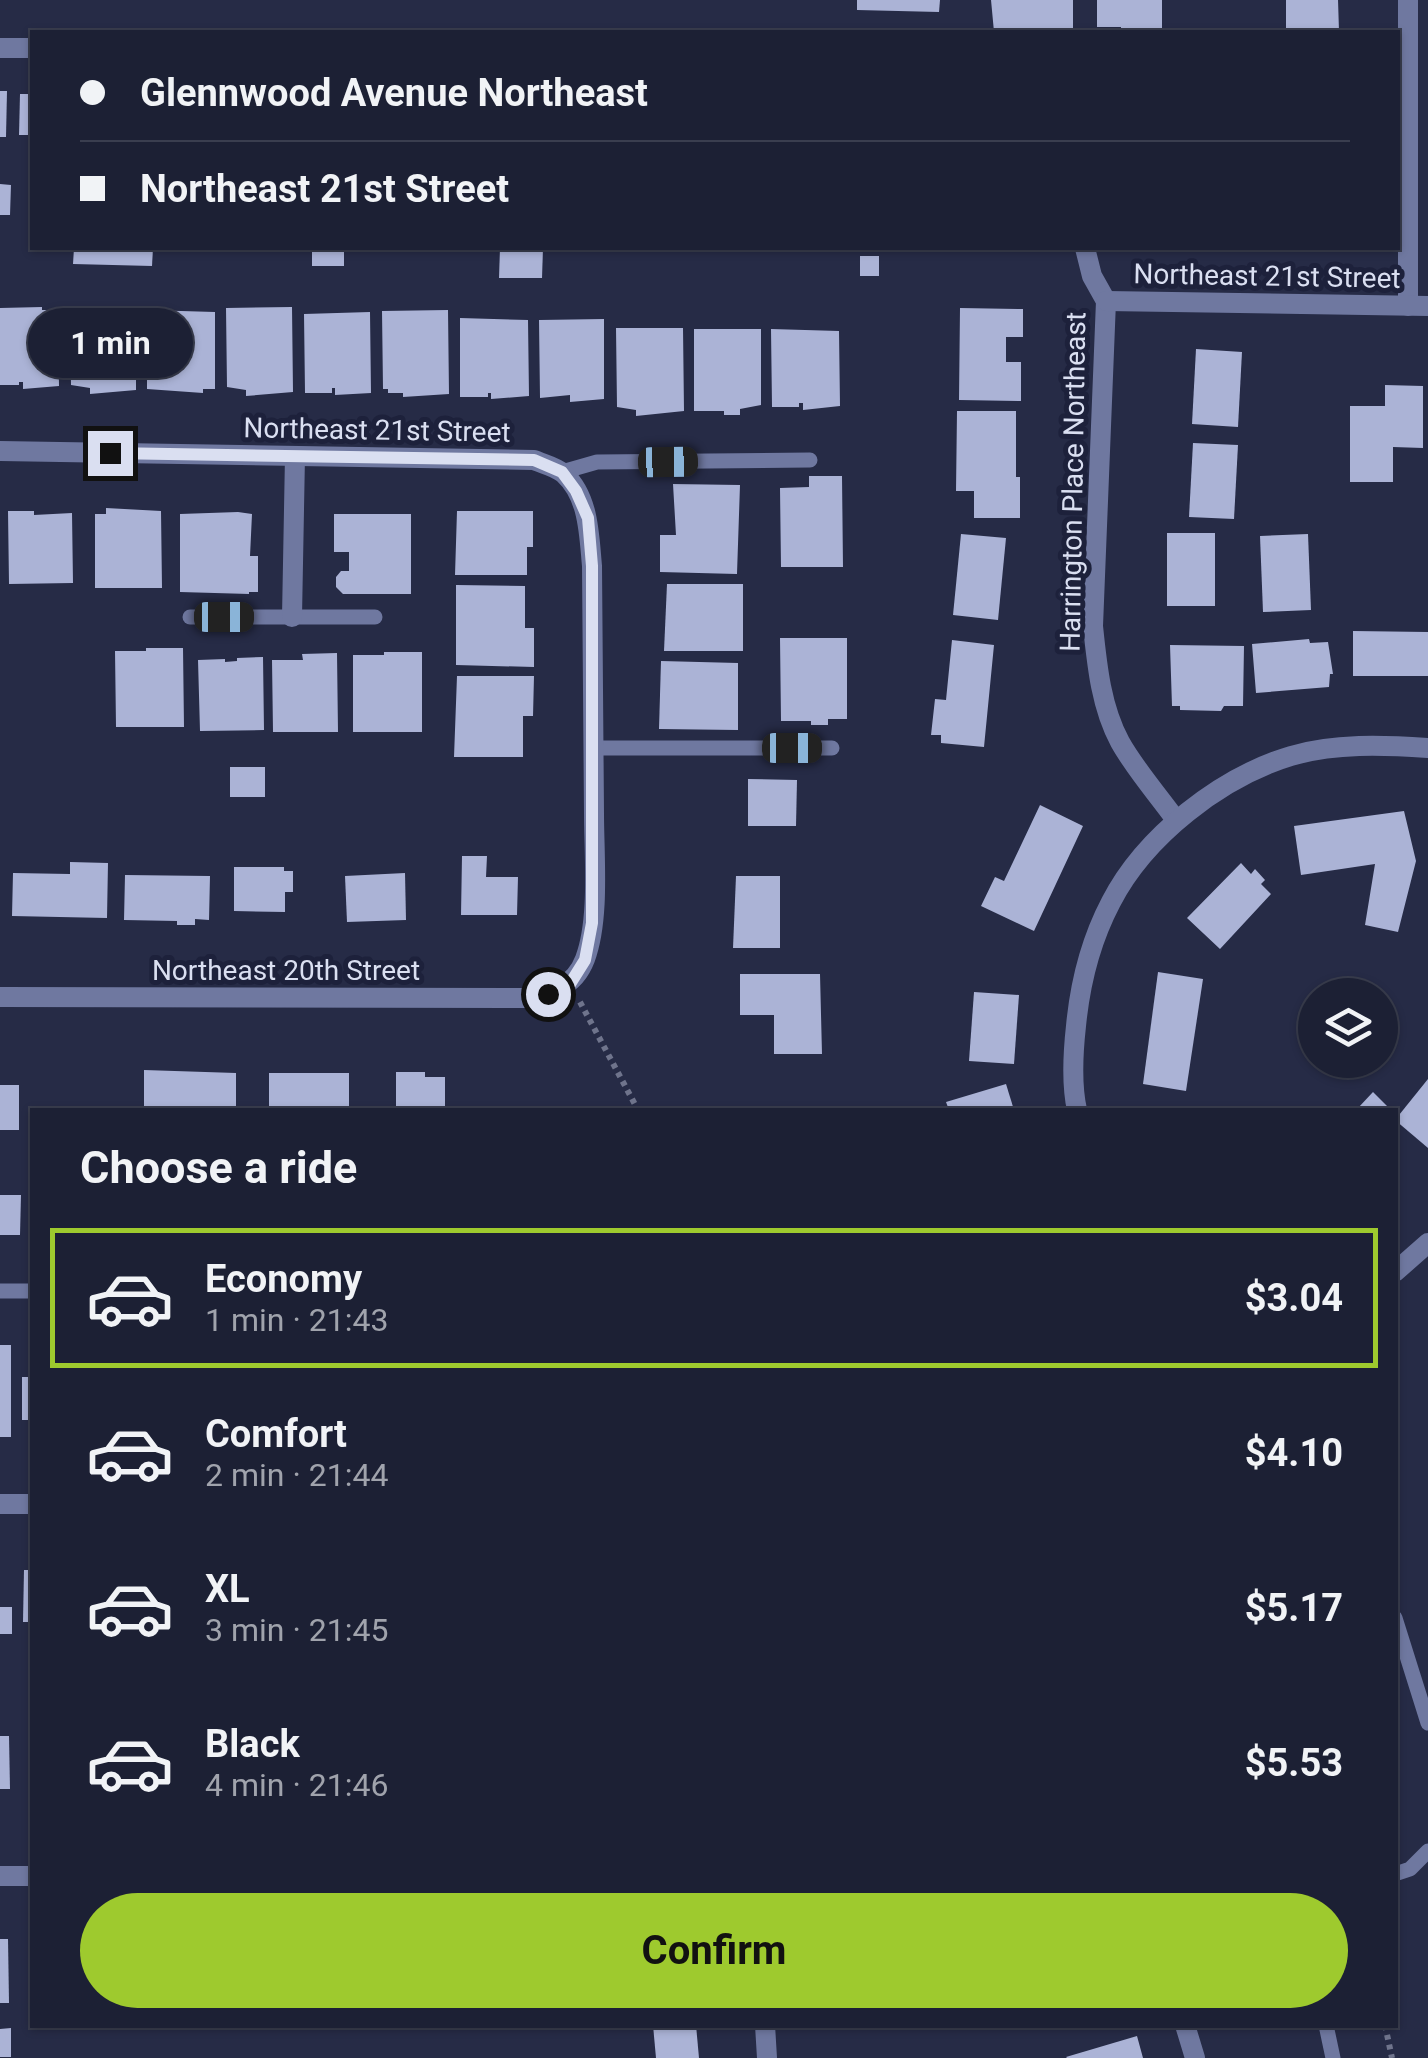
<!DOCTYPE html>
<html lang="en">
<head>
<meta charset="utf-8">
<style>
	body { margin:0; font-family:Roboto,sans-serif; background:#25283c; color:#f1f3f6; height:100vh; display:flex; flex-direction:column; font-size:38px; white-space:nowrap }
	* { box-sizing:border-box; margin:0 }
	p { font-size:32px; color:#a0a3ac }
	.icon { flex:none; width:55px; height:55px; fill:none; stroke:currentColor; stroke-width:2; stroke-linecap:round; stroke-linejoin:round }
	.map { position:relative; flex:1; overflow:hidden }
	.drawer { position:absolute; left:30px; top:1108px; width:1368px; height:920px; display:flex; flex-direction:column; background:#1c2034; border-radius:0px; box-shadow:0 2px 8px #0004,0 0 0 2px #3a3e4f }
	.drawer>* { flex:none }
	.banner { position:absolute; left:30px; top:30px; width:1370px; height:220px; border-radius:0px; box-shadow:0 2px 8px #0004,0 0 0 2px #3a3e4f; display:grid; align-content:center; height:220px; padding:0 50px; background:#1c2034 }
	.controls { position:absolute; left:1298px; top:978px; display:grid; gap:20px }
	.controls a { display:grid; place-items:center; width:100px; height:100px; border-radius:50%; background:#1c2034; box-shadow:0 2px 8px #0004,0 0 0 2px #3a3e4f; font-size:50px }
	.end { position:absolute; width:45px; height:45px; margin:-22px; border:12px solid #dadff1; background:#111; box-shadow:0 0 0 5px #111 }
	.from { border-radius:50% }
	.bubble { position:absolute; height:70px; border-radius:35px; background:#1c2034; box-shadow:0 2px 8px #0004,0 0 0 2px #3a3e4f; font-size:32px; font-weight:700; line-height:70px; text-align:center }
	.car { position:absolute; width:30px; height:60px; margin:-30px -15px; border-radius:12px; box-shadow:0 0 8px 2px #0007; background:linear-gradient(#222 24%,#8ab4d8 0 40%,#222 0 76%,#8ab4d8 0 86%,#222 0) }
	.banner b { display:flex; align-items:center; gap:35px; height:95px; font-size:38px }
	.banner b+b { border-top:2px solid #3a3e4f }
	.banner i { width:25px; height:25px; background:#f1f3f6 }
	ul { padding:0; list-style:none }
	li { display:flex; align-items:center; gap:30px; height:140px; margin:0 20px 15px; padding:0 30px; border:5px solid transparent; border-radius:0px }
	li div { flex:1 }
	li b { display:block; font-size:38px }
	li em { font-style:normal; font-weight:700 }
	li.active { border-color:#9eca2e }
	li>.icon { width:90px; height:90px; stroke-width:1.5 }
	h2 { padding:0 50px; font-size:45px; line-height:120px }
	.primary-button { display:flex; gap:20px; margin-top:auto; padding:20px 50px }
	.primary-button a { flex:1; height:115px; border-radius:60px; background:#9eca2e; color:#111; font-size:40px; font-weight:700; line-height:115px; text-align:center }
	.map>svg:first-child { display:block }
	.building { fill:#abb3d6 }
	.lines { fill:none; stroke-linecap:round; stroke-linejoin:round }
	.path { stroke:#6f748c; stroke-width:6; stroke-dasharray:5 5; stroke-linecap:butt }
	.lane { stroke:#6f78a0; stroke-width:15 }
	.street { stroke:#6f78a0; stroke-width:20 }
	.route { stroke:#dadff1; stroke-width:12 }
	.labels { text-anchor:middle; dominant-baseline:central; stroke-width:10; stroke-linejoin:round; paint-order:stroke }
	.street-label { font-size:28px; fill:#dadff1; stroke:#1d213b }
</style>
</head>
<body>
<div class="map">
<svg width="1428" height="2058" viewBox="0 0 1428 2058">
	<rect width="100%" height="100%" fill="#262b46"/>
	<g class="building">
		<path d="M 857,0 L 940,0 L 939,12 L 857,10 Z"/>
		<path d="M 991,0 L 1073,0 L 1073,32 L 994,32 Z"/>
		<path d="M 1097,0 L 1162,0 L 1162,32 L 1121,32 L 1121,27 L 1097,27 Z"/>
		<path d="M 1286,0 L 1338,0 L 1339,32 L 1286,32 Z"/>
		<path d="M 0,91 L 7,91 L 6,137 L 0,137 Z"/>
		<path d="M 20,94 L 32,94 L 32,135 L 19,135 Z"/>
		<path d="M 0,184 L 11,185 L 10,215 L 0,215 Z"/>
		<path d="M 74,248 L 153,248 L 152,266 L 73,264 Z"/>
		<rect x="312" y="248" width="32" height="18"/>
		<path d="M 500,248 L 543,248 L 542,278 L 499,278 Z"/>
		<rect x="860" y="256" width="19" height="20"/>
		<path d="M 42,307 L 42,310 L 58,310 L 59,386 L 23,389 L 23,382 L 19,382 L 19,385 L 0,385 L 0,308 Z"/>
		<path d="M 70,307 L 136,307 L 136,390 L 90,394 L 90,388 L 71,385 Z"/>
		<path d="M 292,307 L 293,392 L 246,396 L 246,390 L 227,387 L 226,308 Z"/>
		<path d="M 960,308 L 1023,309 L 1023,337 L 1006,337 L 1006,362 L 1021,362 L 1021,401 L 959,400 Z"/>
		<path d="M 147,310 L 215,312 L 215,389 L 203,389 L 203,393 L 147,389 Z"/>
		<path d="M 448,310 L 449,394 L 403,397 L 403,393 L 388,393 L 388,389 L 383,389 L 382,311 Z"/>
		<path d="M 370,312 L 371,393 L 335,395 L 335,388 L 332,388 L 332,393 L 305,393 L 304,314 Z"/>
		<path d="M 460,318 L 528,320 L 529,396 L 491,399 L 491,393 L 488,393 L 488,397 L 460,397 Z"/>
		<path d="M 604,319 L 604,399 L 570,402 L 570,395 L 540,398 L 539,320 Z"/>
		<path d="M 616,328 L 683,328 L 684,411 L 636,416 L 636,410 L 617,407 Z"/>
		<path d="M 694,329 L 761,329 L 761,405 L 740,409 L 740,415 L 724,415 L 724,411 L 694,411 Z"/>
		<path d="M 771,329 L 839,331 L 840,406 L 803,410 L 803,403 L 799,403 L 799,407 L 772,407 Z"/>
		<path d="M 1196,349 L 1242,352 L 1238,427 L 1192,424 Z"/>
		<path d="M 1385,385 L 1423,386 L 1423,448 L 1393,447 L 1393,482 L 1350,482 L 1350,406 L 1385,406 Z"/>
		<path d="M 957,411 L 1016,411 L 1016,477 L 1020,477 L 1020,518 L 974,518 L 974,491 L 956,491 Z"/>
		<path d="M 1193,443 L 1238,445 L 1234,519 L 1189,517 Z"/>
		<path d="M 809,476 L 842,476 L 843,567 L 781,567 L 780,488 L 809,487 Z"/>
		<path d="M 673,484 L 740,485 L 737,574 L 660,572 L 660,535 L 676,535 Z"/>
		<path d="M 106,508 L 161,511 L 162,588 L 95,588 L 95,514 L 106,514 Z"/>
		<path d="M 8,511 L 34,511 L 34,515 L 72,513 L 73,583 L 9,584 Z"/>
		<path d="M 457,511 L 533,511 L 533,547 L 527,547 L 527,575 L 455,575 Z"/>
		<path d="M 238,512 L 252,514 L 250,556 L 258,556 L 258,592 L 249,592 L 249,594 L 180,592 L 180,514 Z"/>
		<path d="M 334,514 L 411,514 L 411,594 L 343,594 L 336,587 L 336,577 L 341,571 L 349,571 L 349,552 L 334,552 Z"/>
		<rect x="1167" y="533" width="48" height="73"/>
		<path d="M 961,534 L 1006,538 L 998,620 L 953,615 Z"/>
		<path d="M 1308,534 L 1311,610 L 1263,612 L 1260,536 Z"/>
		<path d="M 667,584 L 743,584 L 743,651 L 664,651 Z"/>
		<path d="M 456,585 L 525,586 L 525,628 L 534,628 L 534,667 L 456,665 Z"/>
		<path d="M 1353,631 L 1428,632 L 1428,676 L 1353,676 Z"/>
		<path d="M 780,638 L 847,638 L 847,719 L 828,719 L 828,725 L 811,725 L 811,721 L 781,721 Z"/>
		<path d="M 1309,639 L 1310,643 L 1328,642 L 1333,674 L 1330,674 L 1329,687 L 1256,693 L 1252,644 Z"/>
		<path d="M 952,640 L 994,645 L 984,747 L 941,743 L 941,735 L 931,735 L 935,699 L 946,700 Z"/>
		<path d="M 1170,645 L 1244,646 L 1243,706 L 1224,706 L 1221,711 L 1180,710 L 1180,706 L 1172,706 Z"/>
		<path d="M 146,648 L 183,648 L 184,727 L 116,727 L 115,651 L 146,651 Z"/>
		<path d="M 384,652 L 422,652 L 422,732 L 353,732 L 353,655 L 384,655 Z"/>
		<path d="M 337,653 L 338,732 L 273,732 L 272,660 L 303,660 L 302,654 Z"/>
		<path d="M 263,657 L 264,730 L 200,731 L 198,660 L 225,659 L 225,662 L 237,661 L 237,658 Z"/>
		<path d="M 661,661 L 738,663 L 738,730 L 659,729 Z"/>
		<path d="M 457,676 L 534,676 L 533,716 L 523,716 L 523,757 L 454,757 Z"/>
		<rect x="230" y="767" width="35" height="30"/>
		<path d="M 748,779 L 797,780 L 796,826 L 748,826 Z"/>
		<path d="M 1040,805 L 1083,826 L 1034,931 L 981,906 L 995,877 L 1004,881 Z"/>
		<path d="M 1404,811 L 1416,861 L 1398,932 L 1365,925 L 1375,864 L 1301,875 L 1294,826 Z"/>
		<path d="M 462,856 L 487,856 L 486,877 L 518,877 L 517,915 L 461,915 Z"/>
		<path d="M 70,862 L 108,863 L 107,918 L 12,916 L 13,873 L 70,874 Z"/>
		<path d="M 1241,863 L 1251,874 L 1255,869 L 1265,880 L 1261,884 L 1271,894 L 1220,949 L 1187,918 Z"/>
		<path d="M 234,867 L 284,867 L 284,871 L 293,871 L 293,892 L 285,892 L 285,912 L 234,911 Z"/>
		<path d="M 405,873 L 406,920 L 347,922 L 345,876 Z"/>
		<path d="M 125,875 L 210,876 L 209,920 L 195,919 L 195,925 L 177,925 L 177,921 L 124,920 Z"/>
		<path d="M 736,876 L 780,876 L 780,948 L 733,948 Z"/>
		<path d="M 1158,972 L 1203,979 L 1186,1091 L 1143,1084 Z"/>
		<path d="M 740,974 L 820,974 L 822,1054 L 774,1054 L 774,1015 L 740,1015 Z"/>
		<path d="M 974,992 L 1019,995 L 1014,1064 L 969,1061 Z"/>
		<path d="M 144,1070 L 236,1073 L 236,1110 L 144,1110 Z"/>
		<path d="M 396,1072 L 425,1072 L 425,1077 L 445,1077 L 445,1110 L 396,1110 Z"/>
		<rect x="269" y="1073" width="80" height="37"/>
		<path d="M 1428,1079 L 1428,1148 L 1395,1120 Z"/>
		<path d="M 1006,1084 L 1014,1110 L 949,1110 L 946,1102 Z"/>
		<rect x="0" y="1085" width="19" height="45"/>
		<path d="M 1373,1092 L 1391,1110 L 1360,1110 L 1358,1108 Z"/>
		<path d="M 0,1195 L 21,1195 L 20,1235 L 0,1235 Z"/>
		<rect x="0" y="1345" width="11" height="92"/>
		<rect x="22" y="1377" width="10" height="43"/>
		<path d="M 24,1570 L 32,1570 L 32,1622 L 23,1622 Z"/>
		<rect x="0" y="1607" width="12" height="27"/>
		<path d="M 0,1736 L 9,1736 L 10,1789 L 0,1789 Z"/>
		<path d="M 0,1939 L 8,1939 L 9,2003 L 0,2003 Z"/>
		<path d="M 653,2025 L 696,2025 L 699,2058 L 656,2058 Z"/>
		<path d="M 11,2028 L 11,2057 L 0,2057 L 0,2029 Z"/>
		<path d="M 1137,2036 L 1143,2058 L 1067,2058 L 1066,2057 Z"/>
	</g>
	<g class="lines">
		<g class="path">
			<path d="M 580,1002 L 638,1110"/>
			<path d="M 1385,2025 L 1392,2058"/>
		</g>
		<g class="lane">
			<path d="M 562,472 L 597,462 L 810,460"/>
			<path d="M 190,617 L 375,617"/>
			<path d="M 594,748 L 832,748"/>
			<path d="M 0,1291 L 32,1291"/>
			<path d="M 1395,1618 L 1428,1723"/>
			<path d="M 1395,1874 L 1410,1869 L 1428,1851"/>
			<path d="M 1326,2025 L 1333,2058"/>
		</g>
		<g class="street">
			<path d="M 1408,0 L 1408,306"/>
			<path d="M 0,48 L 32,48"/>
			<path d="M 1085,248 L 1092,276 L 1106,301 L 1093,626 C 1097,665 1101,707 1120,742 C 1135,769 1158,795 1176,820"/>
			<path d="M 1106,301 L 1428,306"/>
			<path d="M 0,451 L 534,460 C 543,464 557,467 564,474 C 589,497 589,534 592,566 C 593,648 593,731 594,813 C 594,856 600,919 585,959 C 574,988 551,993 524,998 L 0,997"/>
			<path d="M 292,617 L 295,456"/>
			<path d="M 1077,1110 C 1071,1083 1073,1053 1076,1026 C 1080,984 1091,940 1111,902 C 1145,836 1221,777 1291,756 C 1334,743 1384,745 1428,748"/>
			<path d="M 1395,1272 L 1428,1243"/>
			<path d="M 0,1504 L 32,1504"/>
			<path d="M 0,1876 L 32,1876"/>
			<path d="M 765,2025 L 767,2058"/>
			<path d="M 1185,2025 L 1195,2058"/>
		</g>
	</g>
	<g class="lines">
		<path class="route" d="M 110,453 L 534,460 L 562,472 L 576,491 L 588,518 L 592,566 L 592,923 L 585,960 L 570,984 L 548,994"/>
	</g>
	<g class="labels">
		<g class="street-label">
			<text transform="translate(1267 276) rotate(1)">Northeast 21st Street</text>
			<text transform="translate(377 430) rotate(1)">Northeast 21st Street</text>
			<text transform="translate(1073 482) rotate(-89)">Harrington Place Northeast</text>
			<text x="286" y="970">Northeast 20th Street</text>
		</g>
	</g>
</svg>
<div class="controls">
<a><svg class="icon" aria-label="layers" viewBox="0 0 24 24"><path d="M12 4l9 5-9 5-9-5zM3 14l9 5 9-5"/></svg></a>
</div>
<i class="end from" style="left:548px;top:994px"></i>
<i class="end" style="left:110px;top:453px"></i>
<div class="bubble" style="left:28px;top:308px;width:165px">1 min</div>
<i class="car" style="left:668px;top:462px;rotate:89deg"></i>
<i class="car" style="left:224px;top:617px;rotate:90deg"></i>
<i class="car" style="left:792px;top:748px;rotate:90deg"></i>
<div class="banner">
<b><i class="from"></i>Glennwood Avenue Northeast</b>
<b><i></i>Northeast 21st Street</b>
</div>
<section class="drawer">
<h2>Choose a ride</h2>
<ul>
<li class="active"><svg class="icon" aria-label="car" viewBox="0 0 24 24"><path d="M5 17H2v-5l4-1 3-4h7l3 4 3 1v5h-3M9 17h6M6 11h13"/><circle cx="7" cy="17" r="2"/><circle cx="17" cy="17" r="2"/></svg><div><b>Economy</b><p>1 min · 21:43</p></div><em>$3.04</em></li>
<li><svg class="icon" aria-label="car" viewBox="0 0 24 24"><path d="M5 17H2v-5l4-1 3-4h7l3 4 3 1v5h-3M9 17h6M6 11h13"/><circle cx="7" cy="17" r="2"/><circle cx="17" cy="17" r="2"/></svg><div><b>Comfort</b><p>2 min · 21:44</p></div><em>$4.10</em></li>
<li><svg class="icon" aria-label="car" viewBox="0 0 24 24"><path d="M5 17H2v-5l4-1 3-4h7l3 4 3 1v5h-3M9 17h6M6 11h13"/><circle cx="7" cy="17" r="2"/><circle cx="17" cy="17" r="2"/></svg><div><b>XL</b><p>3 min · 21:45</p></div><em>$5.17</em></li>
<li><svg class="icon" aria-label="car" viewBox="0 0 24 24"><path d="M5 17H2v-5l4-1 3-4h7l3 4 3 1v5h-3M9 17h6M6 11h13"/><circle cx="7" cy="17" r="2"/><circle cx="17" cy="17" r="2"/></svg><div><b>Black</b><p>4 min · 21:46</p></div><em>$5.53</em></li>
</ul>
<div class="primary-button"><a>Confirm</a></div>
</section>
</div>
</body>
</html>
